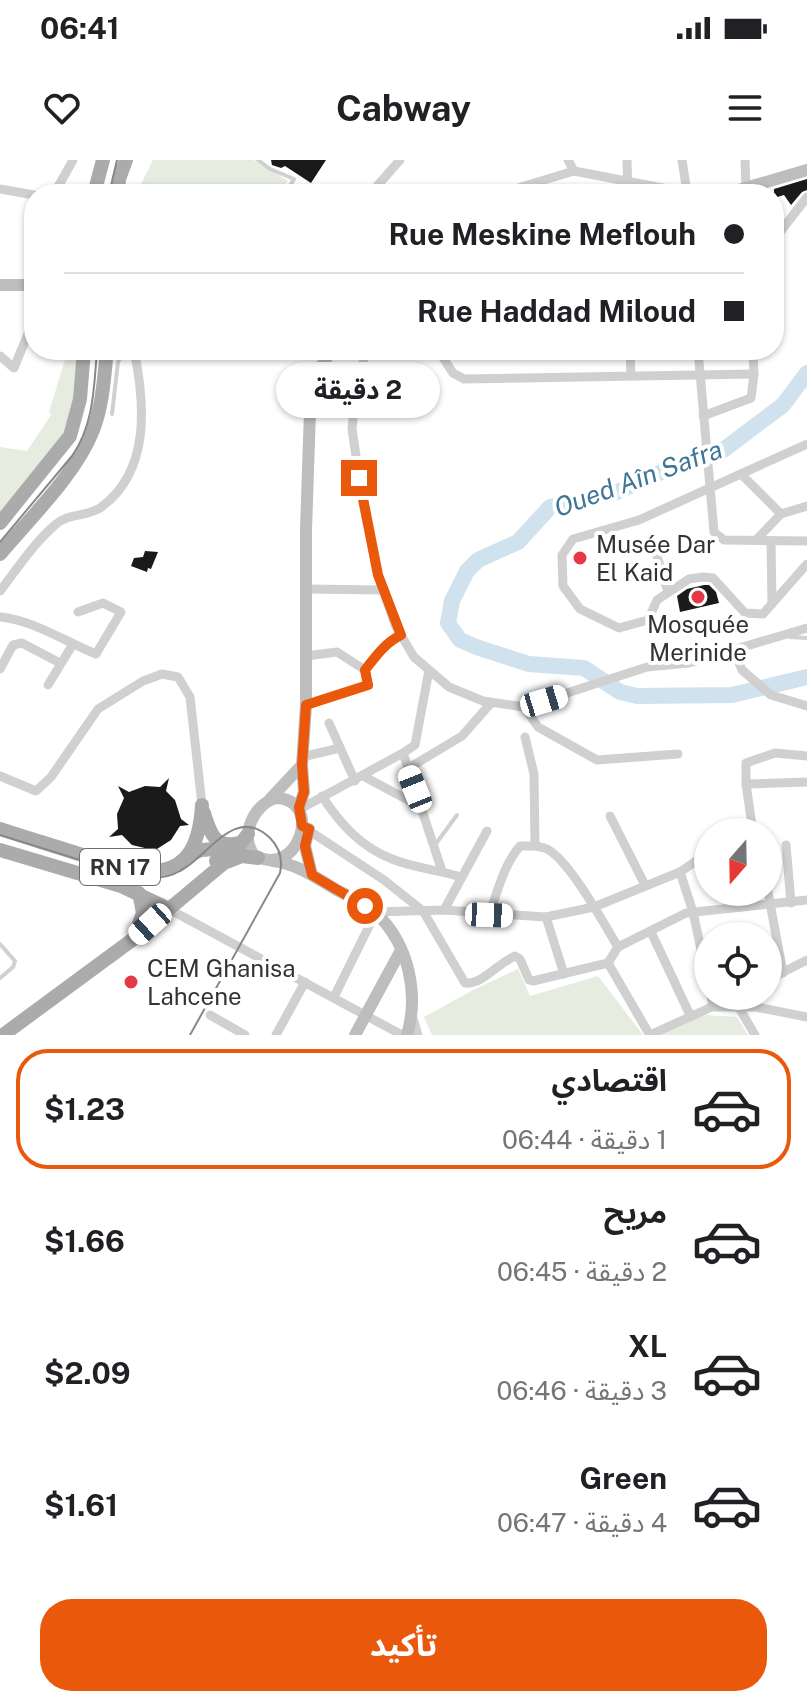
<!DOCTYPE html>
<html lang="ar">
<head>
<meta charset="utf-8">
<style>
	body { margin:0; font-family:"Public Sans","Noto Sans Arabic",sans-serif; background:#f6f6f6; color:#202124; direction:rtl; height:100vh; display:flex; flex-direction:column; font-size:30px; white-space:nowrap }
	* { box-sizing:border-box; margin:0 }
	p { font-size:26px; color:#757577 }
	.icon { flex:none; width:44px; height:44px; fill:none; stroke:currentColor; stroke-width:2; stroke-linecap:round; stroke-linejoin:round }
	.map { position:relative; height:875px; overflow:hidden; direction:ltr }
	.sheet { display:flex; flex-direction:column; background:#fff; flex:1 }
	.sheet>* { flex:none }
	.banner { position:absolute; left:24px; top:24px; width:760px; height:176px; border-radius:32px; box-shadow:0 2px 6px #0004; direction:rtl; display:grid; align-content:center; height:176px; padding:0 40px; background:#fff }
	.needle { width:52px; rotate:200deg }
	.controls { position:absolute; left:694px; top:658px; display:grid; gap:16px }
	.controls a { display:grid; place-items:center; width:88px; height:88px; border-radius:50%; background:#fff; box-shadow:0 2px 6px #0004; font-size:40px }
	.end { position:absolute; width:36px; height:36px; margin:-18px; border:10px solid #ea580c; background:#fff; box-shadow:0 0 0 4px #fff }
	.from { border-radius:50% }
	.bubble { position:absolute; height:56px; border-radius:28px; background:#fff; box-shadow:0 2px 6px #0004; font-size:26px; font-weight:700; line-height:56px; text-align:center; direction:rtl }
	.car { position:absolute; width:24px; height:48px; margin:-24px -12px; border-radius:10px; box-shadow:0 0 6px 2px #0007; background:linear-gradient(#fff 24%,#345 0 40%,#fff 0 76%,#345 0 86%,#fff 0) }
	.banner b { display:flex; align-items:center; gap:28px; height:76px; font-size:30px }
	.banner b+b { border-top:2px solid #e0e0e0 }
	.banner i { width:20px; height:20px; background:#202124 }
	ul { padding:14px 0 0; list-style:none }
	li { display:flex; align-items:center; gap:24px; height:120px; margin:0 16px 12px; padding:0 24px; border:4px solid transparent; border-radius:32px }
	li div { flex:1 }
	li b { display:block; font-size:30px }
	li em { font-style:normal; font-weight:700 }
	li.current { border-color:#ea580c }
	li>.icon { width:72px; height:72px; stroke-width:1.5 }
	.action { display:flex; gap:16px; margin-top:auto; padding:16px 40px }
	.action a { flex:1; height:92px; border-radius:32px; background:#ea580c; color:#fff; font-size:32px; font-weight:700; line-height:92px; text-align:center }
	.status { display:flex; justify-content:space-between; align-items:center; height:56px; padding:0 40px; background:#fff; direction:ltr }
	.status svg { height:22px; fill:currentColor }
	header { display:flex; justify-content:space-between; align-items:center; height:104px; padding:0 40px; background:#fff; font-size:36px; font-weight:700 }
	.map>svg:first-child { display:block }
	.green { fill:#e6ecdf }
	.lines { fill:none; stroke-linecap:round; stroke-linejoin:round }
	.river { stroke:#cfe2ee; stroke-width:16 }
	.building { fill:#1a1a1a }
	.lane { stroke:#d0d0d0; stroke-width:4 }
	.street { stroke:#d0d0d0; stroke-width:9 }
	.secondary { stroke:#bdbdbd; stroke-width:12 }
	.primary { stroke:#ababab; stroke-width:14 }
	.tram { stroke:#888; stroke-width:2 }
	.route { stroke:#ea580c; stroke-width:10 }
	.poi-dot { fill:#e63946; stroke:#fff; stroke-width:3 }
	.labels { text-anchor:middle; dominant-baseline:central; stroke-width:8; stroke-linejoin:round; paint-order:stroke }
	.shield { fill:#fff; stroke:#707070; stroke-width:2 }
	.shield-label { font-size:22px; font-weight:bold; fill:#333 }
	.poi-label { font-size:24px; fill:#333; stroke:#fff; text-anchor:start }
	.water-label { font-size:26px; font-style:italic; fill:#3f7597; stroke:#fff }
</style>
</head>
<body>
<div class="status"><b>06:41</b><svg viewBox="0 0 49 12"><path d="M0 12V9h3v3zM5 12V6h3v6zM10 12V3h3v9zM15 12V0h3v12zM26 1h20v11H26zM47 4h2v5h-2z"/></svg></div>
<header><svg class="icon" aria-label="menu" viewBox="0 0 24 24"><path d="M4 6h16M4 12h16M4 18h16"/></svg>Cabway<svg class="icon" aria-label="heart" viewBox="0 0 24 24"><path d="M12 20l-8-8c-3-5 5-10 8-4 3-6 11-1 8 4z"/></svg></header>
<div class="map">
<svg width="807" height="875" viewBox="0 0 807 875">
	<rect width="100%" height="100%" fill="#fff"/>
	<g class="green">
		<path d="M 153,0 L 254,0 L 288,21 L 277,34 L 136,34 Z"/>
		<path d="M 68,190 L 77,190 C 78,213 77,236 71,258 C 63,285 18,331 0,354 L 0,287 L 27,291 L 51,255 L 49,252 Z"/>
		<path d="M 518,809 L 530,836 L 598,816 L 643,875 L 432,875 L 424,857 L 475,829 Z"/>
		<path d="M 705,855 L 737,857 L 748,875 L 656,875 Z"/>
	</g>
	<g class="lines">
		<path class="river" d="M 807,213 L 783,245 L 718,294 L 679,304 L 617,332 L 550,347 L 518,382 L 478,400 L 467,411 L 452,441 L 448,463 L 460,480 L 479,488 L 529,504 L 584,508 L 620,532 L 637,536 L 732,535 L 807,517"/>
	</g>
	<g class="building">
		<path d="M 271,0 L 326,0 L 311,23 L 285,6 L 281,8 L 272,5 Z"/>
		<path d="M 807,19 L 807,30 L 802,32 L 791,45 L 784,35 L 774,38 L 774,29 Z"/>
		<path d="M 145,391 L 158,392 L 151,409 L 148,408 L 147,412 L 131,406 L 134,398 L 143,397 Z"/>
		<path d="M 704,425 L 709,425 L 716,432 L 719,443 L 680,452 L 677,436 L 687,429 Z"/>
		<path d="M 169,618 L 166,631 L 175,640 L 181,659 L 189,665 L 180,666 L 171,680 L 157,689 L 155,700 L 149,689 L 132,685 L 122,675 L 109,677 L 118,669 L 117,654 L 124,638 L 118,626 L 129,632 L 145,626 L 160,627 Z"/>
	</g>
	<g class="lines">
		<g class="lane">
			<path d="M 258,0 L 270,9 L 294,19 L 285,34"/>
			<path d="M 112,254 L 118,202 L 121,197 L 132,191"/>
			<path d="M 790,477 L 807,478"/>
			<path d="M 435,685 L 457,655"/>
			<path d="M 0,784 L 15,801 L 13,807 L 0,818"/>
		</g>
		<g class="street">
			<path d="M 568,0 L 574,11 L 694,34"/>
			<path d="M 627,0 L 628,34"/>
			<path d="M 682,0 L 687,32"/>
			<path d="M 745,0 L 746,27"/>
			<path d="M 0,29 L 34,35"/>
			<path d="M 54,34 L 73,0"/>
			<path d="M 370,34 L 400,0"/>
			<path d="M 513,34 L 521,27 L 574,11"/>
			<path d="M 774,80 L 807,37"/>
			<path d="M 366,190 L 356,230 L 352,269 L 363,343 L 378,415 L 395,465 L 414,497 L 449,527 L 483,541 L 524,547 L 647,507 L 689,503 L 807,468"/>
			<path d="M 438,190 L 453,213 L 464,219 L 754,214"/>
			<path d="M 630,190 L 631,215"/>
			<path d="M 698,190 L 714,372 L 724,380 L 807,381"/>
			<path d="M 0,196 L 14,208 L 34,159"/>
			<path d="M 703,256 L 751,238 L 754,214 L 753,190"/>
			<path d="M 807,284 L 639,360 L 573,379 L 562,395 L 563,426 L 580,449 L 619,468 L 648,460 L 657,440 L 689,419 L 703,417 L 713,418 L 745,453 L 763,454 L 807,404"/>
			<path d="M 741,314 L 781,354"/>
			<path d="M 756,380 L 781,354 L 807,346"/>
			<path d="M 771,381 L 772,444"/>
			<path d="M 657,396 L 668,432"/>
			<path d="M 306,429 L 383,430"/>
			<path d="M 0,431 C 17,409 34,383 55,365 C 68,353 86,357 100,348 C 151,312 145,243 134,190"/>
			<path d="M 1,457 C 35,461 64,481 96,494 L 121,452 L 103,443 L 78,452"/>
			<path d="M 734,490 L 742,510 L 771,535 L 807,546"/>
			<path d="M 0,509 L 13,485 L 22,483 L 60,503"/>
			<path d="M 365,510 C 376,496 385,483 401,475"/>
			<path d="M 48,525 L 73,484"/>
			<path d="M 306,545 L 368,525 L 365,510 L 337,492 L 306,496"/>
			<path d="M 524,547 L 538,567 L 597,600 L 678,594"/>
			<path d="M 329,563 L 355,621"/>
			<path d="M 525,577 L 534,614 L 535,686 C 539,687 543,687 547,689 C 570,701 604,764 618,787 L 608,803 L 648,872 L 652,874 L 736,836"/>
			<path d="M 403,593 L 415,585 L 429,510"/>
			<path d="M 302,597 L 340,588"/>
			<path d="M 407,609 L 462,576 L 491,543"/>
			<path d="M 0,616 L 36,631 L 51,617 L 98,549 L 143,521 L 162,514 L 178,517 L 190,537 L 202,645"/>
			<path d="M 363,616 L 423,648"/>
			<path d="M 746,624 L 807,622"/>
			<path d="M 322,636 C 340,664 361,687 392,699 C 414,708 439,710 461,717"/>
			<path d="M 300,649 L 403,593 L 442,711"/>
			<path d="M 610,656 L 645,725"/>
			<path d="M 305,668 L 384,720 L 423,751 L 465,823 C 482,825 498,803 515,796 L 520,799 L 529,820 L 533,821 L 608,803"/>
			<path d="M 753,672 L 746,624 L 746,603 L 775,593 L 807,596"/>
			<path d="M 786,685 L 791,743"/>
			<path d="M 680,712 L 693,752 L 708,822"/>
			<path d="M 768,732 L 783,813"/>
			<path d="M 167,748 L 402,875"/>
			<path d="M 444,750 L 487,671"/>
			<path d="M 489,755 C 498,731 503,706 520,686 L 535,686"/>
			<path d="M 546,757 L 564,814"/>
			<path d="M 651,772 L 690,855"/>
			<path d="M 618,787 L 686,753 L 807,740"/>
			<path d="M 768,820 L 807,800"/>
			<path d="M 711,836 L 713,847 L 756,847 L 807,857"/>
			<path d="M 334,837 L 376,752 L 444,750 L 546,757 L 594,747 L 680,712 L 708,693"/>
			<path d="M 738,846 L 755,875"/>
			<path d="M 210,855 L 245,875"/>
			<path d="M 412,855 L 418,875"/>
			<path d="M 276,875 L 305,822"/>
		</g>
		<g class="secondary">
			<path d="M 725,34 L 807,10"/>
			<path d="M 0,125 L 34,125"/>
			<path d="M 275,638 C 326,638 297,723 253,694 C 240,674 254,646 275,638 Z"/>
			<path d="M 270,639 L 302,605"/>
			<path d="M 299,647 L 304,632 L 302,605 L 306,545 L 306,370 L 311,221 L 332,190"/>
			<path d="M 309,669 L 305,686 L 312,715"/>
			<path d="M 273,701 C 297,704 315,717 335,729 C 348,736 367,744 377,754 C 409,785 419,834 407,875"/>
			<path d="M 355,875 L 401,790"/>
		</g>
		<g class="primary">
			<path d="M 94,34 L 103,0"/>
			<path d="M 118,34 L 119,19 L 126,0"/>
			<path d="M 0,363 L 70,276 L 80,239 L 84,190"/>
			<path d="M 0,394 C 31,357 76,314 93,270 C 103,244 104,217 107,190"/>
			<path d="M 204,653 C 210,673 215,689 239,683"/>
			<path d="M 0,669 C 27,678 55,686 82,695 C 143,714 197,732 202,645"/>
			<path d="M 0,690 L 121,726 L 167,748"/>
			<path d="M 188,696 L 201,690 L 232,688"/>
			<path d="M 216,701 L 241,683 L 248,674"/>
			<path d="M 135,775 L 143,753 L 139,733"/>
			<path d="M 3,875 L 132,780 L 224,703 L 242,696 L 258,698"/>
		</g>
		<g class="tram">
			<path d="M 109,34 L 117,0"/>
			<path d="M 0,382 L 72,296 C 94,265 94,226 97,190"/>
			<path d="M 0,675 L 131,716 C 148,719 164,720 180,711 C 208,697 235,644 270,678 C 280,688 283,699 280,713 L 190,875"/>
		</g>
	</g>
	<g class="lines">
		<path class="route" d="M 359,318 L 378,415 L 401,475 C 385,483 376,496 365,510 L 368,525 L 306,545 L 302,605 L 304,632 L 299,647 L 302,666 L 309,669 L 305,686 L 312,715 L 365,746"/>
	</g>
	<g class="poi-dot">
		<circle cx="580" cy="398" r="8"/>
		<circle cx="698" cy="437" r="8"/>
		<circle cx="131" cy="822" r="8"/>
	</g>
	<g class="labels">
		<rect class="shield" x="80" y="689" width="80" height="36" rx="6"/>
		<g class="shield-label">
			<text x="120" y="707">RN 17</text>
		</g>
		<g class="poi-label">
			<text x="596" y="384">Musée Dar<tspan x="596" dy="28">El Kaid</tspan></text>
			<text x="698" y="464" text-anchor="middle">Mosquée<tspan x="698" dy="28">Merinide</tspan></text>
			<text x="147" y="808">CEM Ghanisa<tspan x="147" dy="28">Lahcene</tspan></text>
		</g>
		<g class="water-label">
			<text transform="translate(638 318) rotate(-20)">Oued Aîn Safra</text>
		</g>
	</g>
</svg>
<div class="controls">
<a><svg class="needle" viewBox="-14 -14 28 28"><path d="M0-13l5 13h-10z" fill="#e53935"/><path d="M0 13l5-13h-10z" fill="#757577"/></svg></a>
<a><svg class="icon" aria-label="locate" viewBox="0 0 24 24"><circle cx="12" cy="12" r="6"/><path d="M12 2v4M12 18v4M2 12h4M18 12h4"/></svg></a>
</div>
<i class="end from" style="left:365px;top:746px"></i>
<i class="end" style="left:359px;top:318px"></i>
<div class="bubble" style="left:276px;top:202px;width:164px">2 دقيقة</div>
<i class="car" style="left:544px;top:541px;rotate:73deg"></i>
<i class="car" style="left:415px;top:629px;rotate:338deg"></i>
<i class="car" style="left:489px;top:755px;rotate:92deg"></i>
<i class="car" style="left:150px;top:764px;rotate:228deg"></i>
<div class="banner">
<b><i class="from"></i>Rue Meskine Meflouh</b>
<b><i></i>Rue Haddad Miloud</b>
</div>
</div>
<section class="sheet">
<ul>
<li class="current"><svg class="icon" aria-label="car" viewBox="0 0 24 24"><path d="M5 17H2v-5l4-1 3-4h7l3 4 3 1v5h-3M9 17h6M6 11h13"/><circle cx="7" cy="17" r="2"/><circle cx="17" cy="17" r="2"/></svg><div><b>اقتصادي</b><p>1 دقيقة · 06:44</p></div><em>$1.23</em></li>
<li><svg class="icon" aria-label="car" viewBox="0 0 24 24"><path d="M5 17H2v-5l4-1 3-4h7l3 4 3 1v5h-3M9 17h6M6 11h13"/><circle cx="7" cy="17" r="2"/><circle cx="17" cy="17" r="2"/></svg><div><b>مريح</b><p>2 دقيقة · 06:45</p></div><em>$1.66</em></li>
<li><svg class="icon" aria-label="car" viewBox="0 0 24 24"><path d="M5 17H2v-5l4-1 3-4h7l3 4 3 1v5h-3M9 17h6M6 11h13"/><circle cx="7" cy="17" r="2"/><circle cx="17" cy="17" r="2"/></svg><div><b>XL</b><p>3 دقيقة · 06:46</p></div><em>$2.09</em></li>
<li><svg class="icon" aria-label="car" viewBox="0 0 24 24"><path d="M5 17H2v-5l4-1 3-4h7l3 4 3 1v5h-3M9 17h6M6 11h13"/><circle cx="7" cy="17" r="2"/><circle cx="17" cy="17" r="2"/></svg><div><b>Green</b><p>4 دقيقة · 06:47</p></div><em>$1.61</em></li>
</ul>
<div class="action"><a>تأكيد</a></div>
</section>
</body>
</html>
